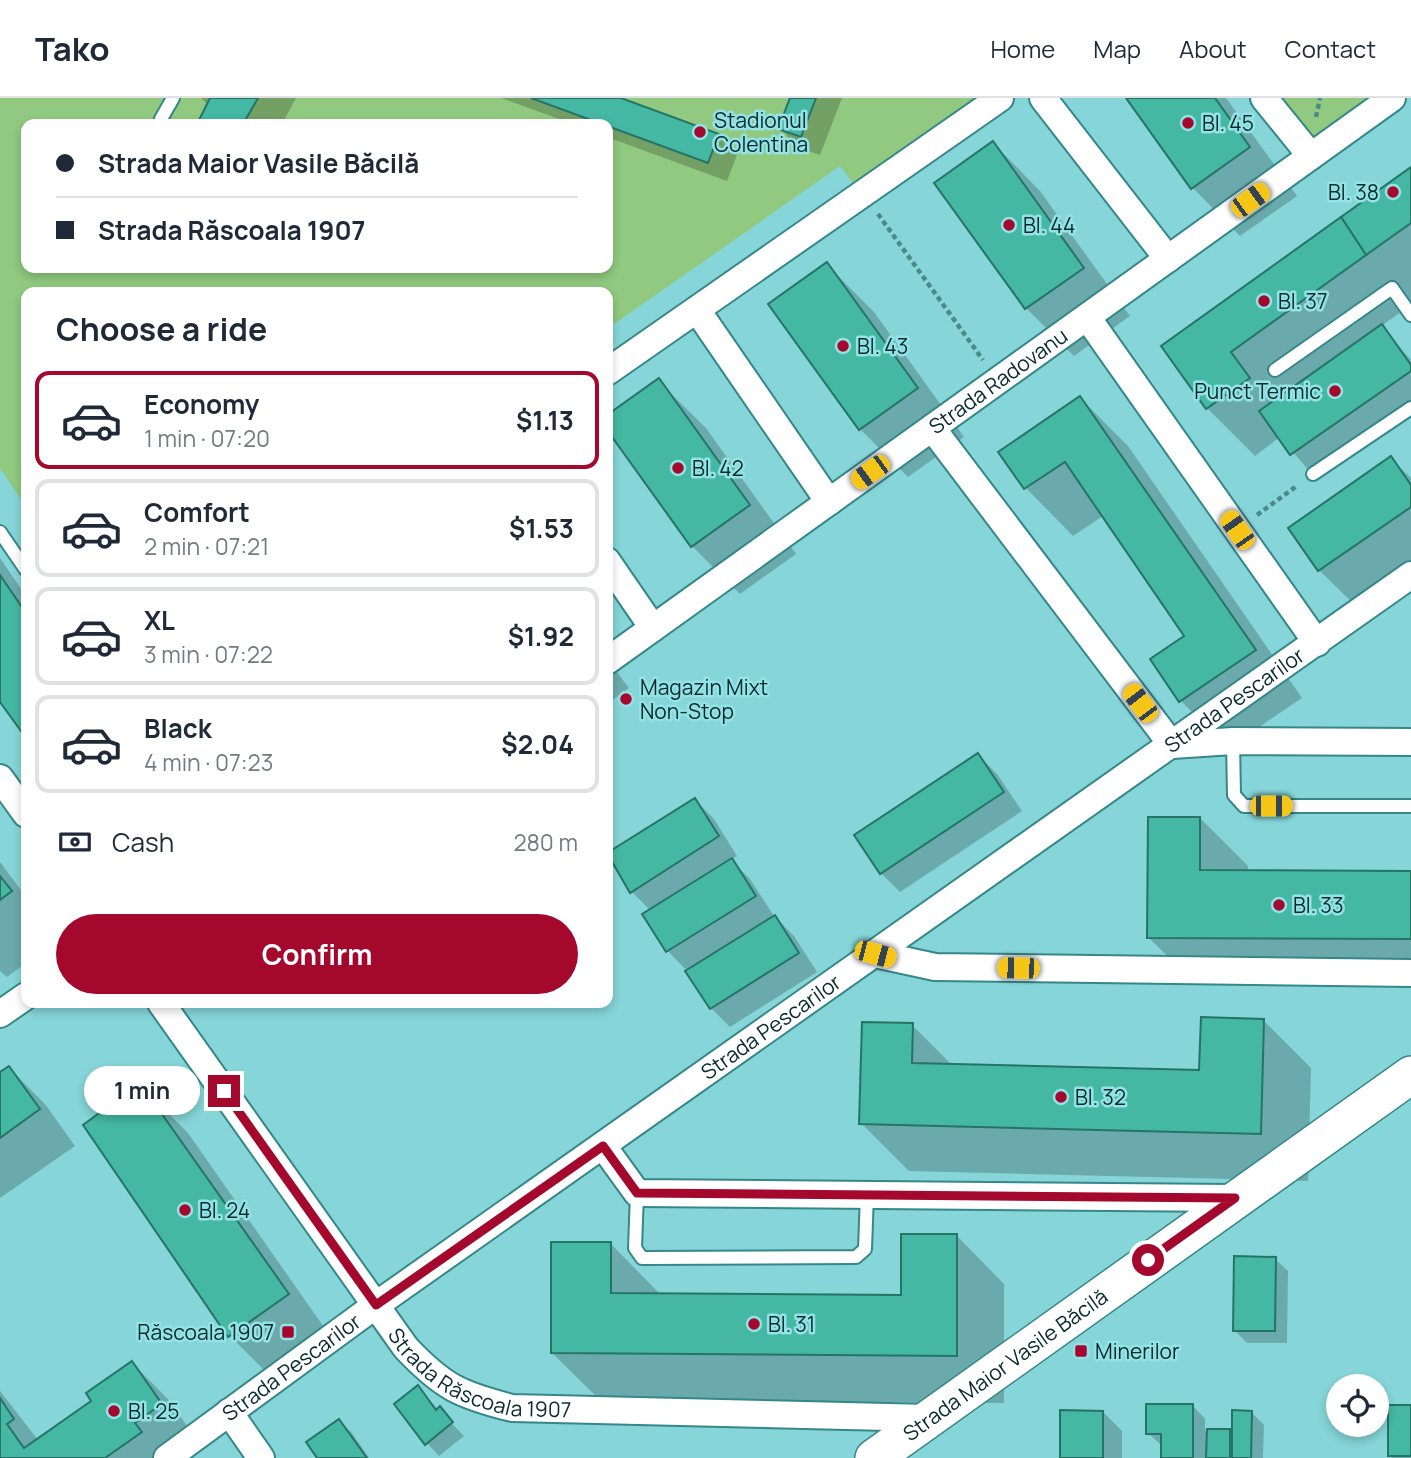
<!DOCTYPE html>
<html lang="en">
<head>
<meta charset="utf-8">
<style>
	body { margin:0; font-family:Manrope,sans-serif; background:#f2f2f3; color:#1f2937; height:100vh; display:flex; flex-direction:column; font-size:26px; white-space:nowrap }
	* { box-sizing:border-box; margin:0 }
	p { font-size:23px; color:#747a83 }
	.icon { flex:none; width:38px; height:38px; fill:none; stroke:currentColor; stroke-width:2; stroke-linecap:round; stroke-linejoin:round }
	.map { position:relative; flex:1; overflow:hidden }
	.sheet { position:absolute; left:21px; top:189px; width:592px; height:721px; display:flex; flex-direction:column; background:#fff; border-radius:14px; box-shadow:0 4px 10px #0003 }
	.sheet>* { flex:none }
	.banner { position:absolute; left:21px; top:21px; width:592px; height:154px; border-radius:14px; box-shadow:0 4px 10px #0003; display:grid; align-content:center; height:154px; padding:0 35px; background:#fff }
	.fabs { position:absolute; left:1326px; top:1276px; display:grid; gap:14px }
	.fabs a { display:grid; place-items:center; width:63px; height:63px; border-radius:50%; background:#fff; box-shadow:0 4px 10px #0003; font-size:35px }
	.end { position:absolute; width:32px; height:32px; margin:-16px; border:9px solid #a4082d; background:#fff; box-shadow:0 0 0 4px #fff }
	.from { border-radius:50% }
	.bubble { position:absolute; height:49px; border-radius:24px; background:#fff; box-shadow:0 4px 10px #0003; font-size:23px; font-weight:700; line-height:49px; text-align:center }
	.car { position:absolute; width:21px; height:42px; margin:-21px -10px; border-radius:9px; box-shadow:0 0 5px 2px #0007; background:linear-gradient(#f5c518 24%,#345 0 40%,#f5c518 0 76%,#345 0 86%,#f5c518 0) }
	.banner b { display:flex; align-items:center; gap:24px; height:66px; font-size:26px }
	.banner b+b { border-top:2px solid #e0e1e3 }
	.banner i { width:18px; height:18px; background:#1f2937 }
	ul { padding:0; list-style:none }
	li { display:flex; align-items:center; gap:21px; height:98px; margin:0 14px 10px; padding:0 21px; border:4px solid #e0e1e3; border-radius:14px }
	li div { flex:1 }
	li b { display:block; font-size:26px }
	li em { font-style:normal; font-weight:700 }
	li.selected { border-color:#a4082d }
	li>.icon { width:63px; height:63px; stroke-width:1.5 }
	h2 { padding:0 35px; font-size:32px; line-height:84px }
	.pay { display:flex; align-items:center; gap:18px; height:77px; padding:0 35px; font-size:26px }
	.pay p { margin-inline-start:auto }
	.primary-button { display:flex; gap:14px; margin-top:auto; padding:14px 35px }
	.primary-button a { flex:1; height:80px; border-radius:42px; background:#a4082d; color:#fff; font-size:28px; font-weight:700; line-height:80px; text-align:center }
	header { display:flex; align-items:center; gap:42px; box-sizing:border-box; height:98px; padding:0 35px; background:#fff; border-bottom:2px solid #e0e1e3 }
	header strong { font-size:33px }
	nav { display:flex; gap:38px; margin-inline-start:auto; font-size:24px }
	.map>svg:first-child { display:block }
	.green { fill:#90c97f; fill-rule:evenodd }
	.shadow { fill:#0003 }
	.building { fill:#44b8a3; stroke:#267466; stroke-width:2 }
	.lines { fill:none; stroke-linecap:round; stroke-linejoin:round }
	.lane-casing { stroke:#35878a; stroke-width:16 }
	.street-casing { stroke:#35878a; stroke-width:30 }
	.secondary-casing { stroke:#35878a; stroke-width:40 }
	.path { stroke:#4d898b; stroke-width:4.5; stroke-dasharray:5 3.5; stroke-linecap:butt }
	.lane { stroke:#fff; stroke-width:12 }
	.street { stroke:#fff; stroke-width:26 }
	.secondary { stroke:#fff; stroke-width:37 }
	.route { stroke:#a4082d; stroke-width:9 }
	.poi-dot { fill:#a4082d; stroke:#93e3e6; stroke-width:2.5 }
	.labels { text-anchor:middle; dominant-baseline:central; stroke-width:5; stroke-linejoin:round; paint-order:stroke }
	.poi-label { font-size:21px; fill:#072a2c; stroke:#93e3e6; text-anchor:start }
	.street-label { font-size:21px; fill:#072a2c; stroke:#93e3e6 }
</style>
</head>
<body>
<header>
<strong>Tako</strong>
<nav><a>Home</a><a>Map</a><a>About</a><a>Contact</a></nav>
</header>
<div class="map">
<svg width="1411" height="1360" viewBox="0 0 1411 1360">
	<rect width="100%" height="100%" fill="#86d5d8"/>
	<g class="green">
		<path d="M 0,0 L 975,0 L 853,85 L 840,68 L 607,231 L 607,194 L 26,194 L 26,409 L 0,370 ZM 26,26 L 607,26 L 607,170 L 26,170 Z"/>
		<path d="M 1276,0 L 1370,0 L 1312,45 Z"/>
	</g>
	<g class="shadow">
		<path d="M 201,0 L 296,0 L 282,26 L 199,26 L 209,8 Z"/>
		<path d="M 501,0 L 616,0 L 718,38 L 737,57 L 727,83 L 607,39 L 607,26 L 573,26 Z"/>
		<path d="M 792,0 L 842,0 L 820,57 L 799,50 L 780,31 Z"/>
		<path d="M 1128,0 L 1226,0 L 1297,98 L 1240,138 L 1193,90 Z"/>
		<path d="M 993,45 L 1040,93 L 1130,218 L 1074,258 L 1026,210 L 937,85 Z"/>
		<path d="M 1411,71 L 1411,207 L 1381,228 L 1411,262 L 1411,305 L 1311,375 L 1280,339 L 1255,358 L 1207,310 L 1163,248 Z"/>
		<path d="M 826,166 L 874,214 L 964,339 L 908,379 L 860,331 Z"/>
		<path d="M 658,283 L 706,330 L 796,456 L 740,496 L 692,448 Z"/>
		<path d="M 1080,300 L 1128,348 L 1302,600 L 1228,650 L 1181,603 L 1187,539 L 1103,418 L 1073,438 L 1026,390 L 1001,354 Z"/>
		<path d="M 1391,361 L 1411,380 L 1411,489 L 1367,519 L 1319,472 Z"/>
		<path d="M 0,460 L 26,498 L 26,637 L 0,601 Z"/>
		<path d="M 607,561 L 629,590 L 607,606 Z"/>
		<path d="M 978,657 L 997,676 L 1022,713 L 900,794 L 881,775 Z"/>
		<path d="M 695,702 L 714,721 L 737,758 L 731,762 L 750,781 L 774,818 L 794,838 L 817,874 L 730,929 L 711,910 L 687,873 L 668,853 L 645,817 L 651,813 L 631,793 Z"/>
		<path d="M 1200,720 L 1248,768 L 1248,774 L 1411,775 L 1411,888 L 1197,887 L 1149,840 Z"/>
		<path d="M 0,764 L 26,799 L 26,865 L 7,879 L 0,873 Z"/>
		<path d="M 1263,922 L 1311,970 L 1308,1083 L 909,1073 L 861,1025 L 912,927 L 953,968 L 1201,974 Z"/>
		<path d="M 9,970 L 45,1006 L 75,1048 L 0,1100 L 0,976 Z"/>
		<path d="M 140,987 L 188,1035 L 335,1245 L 277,1285 L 230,1238 Z"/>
		<path d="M 957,1138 L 1004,1186 L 1004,1305 L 600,1302 L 552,1255 L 611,1146 L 658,1194 L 658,1197 L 903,1199 Z"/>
		<path d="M 1275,1161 L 1288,1173 L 1287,1245 L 1247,1245 L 1234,1232 Z"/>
		<path d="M 132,1265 L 168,1301 L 197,1342 L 172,1360 L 0,1360 L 0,1293 L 38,1342 L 94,1303 Z"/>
		<path d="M 417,1290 L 464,1338 L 439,1358 L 427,1345 Z"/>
		<path d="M 1193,1308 L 1205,1321 L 1205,1333 L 1229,1333 L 1234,1337 L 1251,1314 L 1264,1327 L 1263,1360 L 1162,1360 L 1162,1348 L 1148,1335 Z"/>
		<path d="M 1411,1308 L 1411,1360 L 1392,1360 L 1390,1357 Z"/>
		<path d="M 1103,1314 L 1122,1333 L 1122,1360 L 1062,1360 Z"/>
		<path d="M 339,1323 L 352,1335 L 369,1360 L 319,1360 Z"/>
	</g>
	<g class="building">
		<path d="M 210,0 L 258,0 L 243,26 L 197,26 Z"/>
		<path d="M 531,0 L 621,0 L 719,36 L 708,65 Z"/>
		<path d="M 790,0 L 816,0 L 801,39 L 778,31 Z"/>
		<path d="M 1126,0 L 1215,0 L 1250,49 L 1191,91 Z"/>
		<path d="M 993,43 L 1084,170 L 1025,211 L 934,85 Z"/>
		<path d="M 1411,69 L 1411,125 L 1366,157 L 1341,119 Z"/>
		<path d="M 1341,119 L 1366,157 L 1231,254 L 1250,280 L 1206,311 L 1161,248 Z"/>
		<path d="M 827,164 L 918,290 L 859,332 L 768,206 Z"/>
		<path d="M 1382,226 L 1411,267 L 1411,273 L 1290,357 L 1259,313 Z"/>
		<path d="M 659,280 L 750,407 L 691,449 L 607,332 L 607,317 Z"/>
		<path d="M 1080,298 L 1256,552 L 1179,604 L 1150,561 L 1184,538 L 1065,364 L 1024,391 L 998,354 Z"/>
		<path d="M 1391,358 L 1411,387 L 1411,409 L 1318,473 L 1288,430 Z"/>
		<path d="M 0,477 L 26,515 L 26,640 L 0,604 Z"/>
		<path d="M 978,655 L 1004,694 L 880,776 L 854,737 Z"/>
		<path d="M 695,700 L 719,738 L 630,795 L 607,755 Z"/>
		<path d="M 1148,719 L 1200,719 L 1200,772 L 1411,773 L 1411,841 L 1147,840 Z"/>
		<path d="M 732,760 L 756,798 L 666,854 L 642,816 Z"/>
		<path d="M 0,778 L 12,793 L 0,802 Z"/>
		<path d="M 775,817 L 799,855 L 710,911 L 685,873 Z"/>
		<path d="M 1201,919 L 1264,921 L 1261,1036 L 859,1026 L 862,924 L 913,925 L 912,965 L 1199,972 Z"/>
		<path d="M 9,968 L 40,1011 L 0,1040 L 0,974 Z"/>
		<path d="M 140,985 L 289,1196 L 228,1239 L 83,1027 Z"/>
		<path d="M 901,1136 L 957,1136 L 957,1258 L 551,1255 L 551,1144 L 611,1144 L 611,1195 L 901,1197 Z"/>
		<path d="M 1234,1158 L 1276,1159 L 1275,1233 L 1233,1233 Z"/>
		<path d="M 132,1263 L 162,1306 L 135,1325 L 142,1334 L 105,1360 L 0,1360 L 0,1300 L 14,1321 L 7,1326 L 24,1350 L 91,1303 L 86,1295 Z"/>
		<path d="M 418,1287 L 436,1312 L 440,1308 L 453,1324 L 425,1347 L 394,1306 Z"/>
		<path d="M 1146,1306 L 1193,1306 L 1193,1360 L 1161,1360 L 1161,1336 L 1146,1336 Z"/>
		<rect x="1388" y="1307" width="23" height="51"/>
		<path d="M 1060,1312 L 1103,1313 L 1103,1360 L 1060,1360 Z"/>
		<path d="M 1232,1312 L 1252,1313 L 1251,1360 L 1232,1360 Z"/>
		<path d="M 339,1321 L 367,1360 L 317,1360 L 306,1344 Z"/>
		<path d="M 1207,1331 L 1230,1331 L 1230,1360 L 1206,1360 Z"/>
	</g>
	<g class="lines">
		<defs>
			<g id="lane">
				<path d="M 161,21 L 173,0"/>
				<path d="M 1275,272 L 1392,190 L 1411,217"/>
				<path d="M 1313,376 L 1411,310"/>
				<path d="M 0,434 L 26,472"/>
				<path d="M 1233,643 L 1234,697 L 1244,708 L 1411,708"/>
				<path d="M 637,1095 L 635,1150 L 642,1160 L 856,1159 L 865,1151 L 867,1096"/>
			</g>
			<g id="street">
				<path d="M 1043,0 L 1168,161"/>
				<path d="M 1264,0 L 1311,58"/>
				<path d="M 697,212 L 829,404"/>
				<path d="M 1087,219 L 1317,545"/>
				<path d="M 607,274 L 1000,0"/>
				<path d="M 932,330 L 1172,647 L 1233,643 L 1411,644"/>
				<path d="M 607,463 L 653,530"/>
				<path id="s1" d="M 607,563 L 1392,0"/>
				<path d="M 0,680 L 26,716"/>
				<path d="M 875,856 L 935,869 L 1411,875"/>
				<path id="s2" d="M 161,905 L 406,1250 C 443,1289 460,1297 512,1310 L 930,1320"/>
				<path d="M 0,916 L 26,898"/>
				<path d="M 603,1048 L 637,1095 L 1235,1100"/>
				<path d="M 229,1314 L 261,1360"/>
				<path id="s3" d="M 167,1360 L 376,1207 L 1411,477"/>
			</g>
			<g id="secondary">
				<path id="s4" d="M 874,1360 L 1411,977"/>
			</g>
		</defs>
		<use href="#lane" class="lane-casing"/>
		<use href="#street" class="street-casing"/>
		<use href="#secondary" class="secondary-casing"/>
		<g class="path">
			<path d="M 1316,19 L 1320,0"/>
			<path d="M 878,116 L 983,262"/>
			<path d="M 1257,417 L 1298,387"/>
		</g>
		<use href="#lane" class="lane"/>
		<use href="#street" class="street"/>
		<use href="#secondary" class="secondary"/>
	</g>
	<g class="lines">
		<path class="route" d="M 224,993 L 376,1207 L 603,1048 L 637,1095 L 1235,1100 L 1148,1162"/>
	</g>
	<g class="poi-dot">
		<circle cx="1188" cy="25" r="7"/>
		<circle cx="700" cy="34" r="7"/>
		<circle cx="1393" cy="94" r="7"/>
		<circle cx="1009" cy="127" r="7"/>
		<circle cx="1264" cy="203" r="7"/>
		<circle cx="843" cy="248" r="7"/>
		<circle cx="1335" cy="293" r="7"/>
		<circle cx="678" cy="370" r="7"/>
		<circle cx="626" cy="601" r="7"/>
		<circle cx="1279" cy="807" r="7"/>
		<circle cx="1061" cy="999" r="7"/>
		<circle cx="185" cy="1112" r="7"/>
		<circle cx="754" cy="1226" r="7"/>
		<rect x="281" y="1227" width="14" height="14" rx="3.5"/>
		<rect x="1074" y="1246" width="14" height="14" rx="3.5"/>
		<circle cx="114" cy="1313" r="7"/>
	</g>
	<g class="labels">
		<g class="poi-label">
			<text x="714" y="22">Stadionul<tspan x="714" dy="24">Colentina</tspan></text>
			<text x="1202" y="25">Bl. 45</text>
			<text x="1379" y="94" text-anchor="end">Bl. 38</text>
			<text x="1023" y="127">Bl. 44</text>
			<text x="1278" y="203">Bl. 37</text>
			<text x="857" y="248">Bl. 43</text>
			<text x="1321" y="293" text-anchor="end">Punct Termic</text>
			<text x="692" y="370">Bl. 42</text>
			<text x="640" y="589">Magazin Mixt<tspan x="640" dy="24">Non-Stop</tspan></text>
			<text x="1293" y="807">Bl. 33</text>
			<text x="1075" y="999">Bl. 32</text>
			<text x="199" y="1112">Bl. 24</text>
			<text x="768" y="1226">Bl. 31</text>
			<text x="274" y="1234" text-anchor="end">Răscoala 1907</text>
			<text x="1095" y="1253">Minerilor</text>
			<text x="128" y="1313">Bl. 25</text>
		</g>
		<g class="street-label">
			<text stroke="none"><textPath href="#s1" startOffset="481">Strada Radovanu</textPath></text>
			<text stroke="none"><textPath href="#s3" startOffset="1309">Strada Pescarilor</textPath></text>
			<text stroke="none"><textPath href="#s3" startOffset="742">Strada Pescarilor</textPath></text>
			<text stroke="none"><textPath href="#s4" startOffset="161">Strada Maior Vasile Băcilă</textPath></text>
			<text stroke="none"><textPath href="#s2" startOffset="504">Strada Răscoala 1907</textPath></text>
			<text stroke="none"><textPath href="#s3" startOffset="154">Strada Pescarilor</textPath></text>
		</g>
	</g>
</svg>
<div class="fabs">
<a><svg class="icon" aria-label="locate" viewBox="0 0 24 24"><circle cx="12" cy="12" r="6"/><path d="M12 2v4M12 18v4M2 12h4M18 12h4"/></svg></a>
</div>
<i class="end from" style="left:1148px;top:1162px"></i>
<i class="end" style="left:224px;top:993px"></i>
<div class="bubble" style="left:84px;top:968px;width:116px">1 min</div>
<i class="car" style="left:1250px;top:102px;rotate:54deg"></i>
<i class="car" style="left:870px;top:374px;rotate:234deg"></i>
<i class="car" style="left:1237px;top:432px;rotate:325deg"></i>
<i class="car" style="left:1140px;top:605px;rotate:323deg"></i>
<i class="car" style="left:1271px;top:708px;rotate:90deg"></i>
<i class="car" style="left:875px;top:856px;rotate:105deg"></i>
<i class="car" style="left:1018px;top:870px;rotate:271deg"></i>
<div class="banner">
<b><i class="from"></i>Strada Maior Vasile Băcilă</b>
<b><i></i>Strada Răscoala 1907</b>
</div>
<section class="sheet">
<h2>Choose a ride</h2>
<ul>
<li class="selected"><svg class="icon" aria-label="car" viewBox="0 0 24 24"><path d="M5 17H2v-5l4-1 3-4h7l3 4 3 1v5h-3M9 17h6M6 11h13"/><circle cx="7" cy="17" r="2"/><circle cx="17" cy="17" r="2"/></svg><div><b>Economy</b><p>1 min · 07:20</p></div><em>$1.13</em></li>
<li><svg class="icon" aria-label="car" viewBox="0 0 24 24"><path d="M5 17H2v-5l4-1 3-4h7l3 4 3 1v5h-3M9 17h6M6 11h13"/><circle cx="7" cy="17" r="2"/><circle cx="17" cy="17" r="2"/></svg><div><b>Comfort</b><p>2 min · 07:21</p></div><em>$1.53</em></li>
<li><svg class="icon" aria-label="car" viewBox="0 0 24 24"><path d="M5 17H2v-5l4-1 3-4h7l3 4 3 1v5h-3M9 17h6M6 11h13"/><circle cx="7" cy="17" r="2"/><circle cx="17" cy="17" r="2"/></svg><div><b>XL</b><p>3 min · 07:22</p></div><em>$1.92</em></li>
<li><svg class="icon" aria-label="car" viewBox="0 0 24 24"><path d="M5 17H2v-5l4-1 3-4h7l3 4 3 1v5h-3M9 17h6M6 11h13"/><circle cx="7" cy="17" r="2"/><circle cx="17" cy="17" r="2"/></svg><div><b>Black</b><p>4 min · 07:23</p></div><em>$2.04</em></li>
</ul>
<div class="pay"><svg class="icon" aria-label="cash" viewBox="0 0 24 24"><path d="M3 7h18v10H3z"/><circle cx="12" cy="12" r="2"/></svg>Cash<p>280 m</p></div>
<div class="primary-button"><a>Confirm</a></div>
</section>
</div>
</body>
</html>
